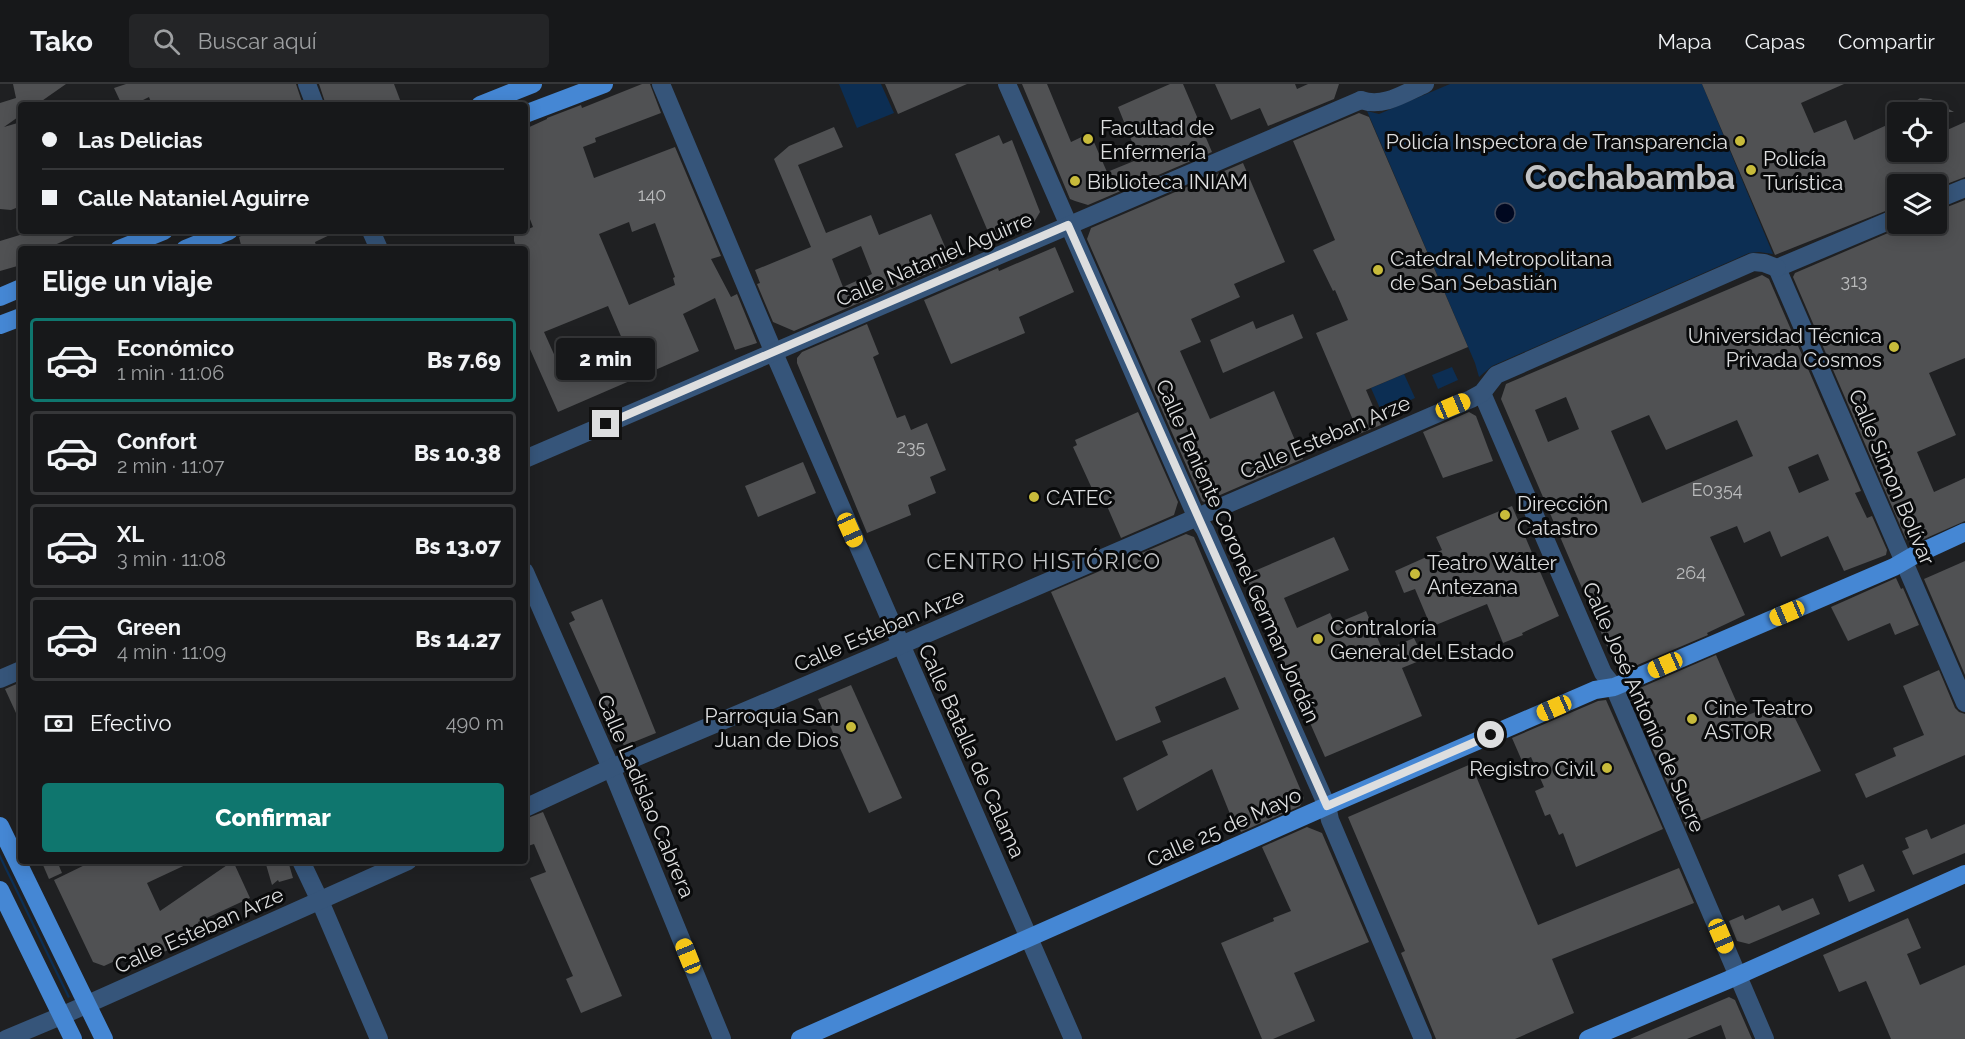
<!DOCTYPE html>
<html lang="es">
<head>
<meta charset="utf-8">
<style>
	body { margin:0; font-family:Raleway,sans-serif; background:#242527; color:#f1f3f6; height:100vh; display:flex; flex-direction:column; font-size:22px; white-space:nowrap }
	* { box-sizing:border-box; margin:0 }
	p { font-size:20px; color:#9ea0a2 }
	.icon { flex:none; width:33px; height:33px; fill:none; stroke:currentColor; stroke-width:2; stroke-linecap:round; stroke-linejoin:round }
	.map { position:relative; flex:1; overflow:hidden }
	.drawer { position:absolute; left:18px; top:162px; width:510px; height:618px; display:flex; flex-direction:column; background:#17181a; border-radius:6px; box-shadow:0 3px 15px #0003,0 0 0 2px #363739 }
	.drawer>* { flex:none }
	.hud { position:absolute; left:18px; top:18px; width:510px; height:132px; border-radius:6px; box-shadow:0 3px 15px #0003,0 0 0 2px #363739; display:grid; align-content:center; height:132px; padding:0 24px; background:#17181a }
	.controls { position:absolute; left:1887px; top:18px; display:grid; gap:12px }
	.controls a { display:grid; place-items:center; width:60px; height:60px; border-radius:6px; background:#17181a; box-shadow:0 3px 15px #0003,0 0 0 2px #363739; font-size:30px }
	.end { position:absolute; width:27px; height:27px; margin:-14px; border:8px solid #dddedf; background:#111; box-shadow:0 0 0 3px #111 }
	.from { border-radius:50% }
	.bubble { position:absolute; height:42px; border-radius:6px; background:#17181a; box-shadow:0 3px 15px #0003,0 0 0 2px #363739; font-size:20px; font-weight:800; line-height:42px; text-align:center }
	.car { position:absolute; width:18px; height:36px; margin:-18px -9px; border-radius:8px; box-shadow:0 0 4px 2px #0007; background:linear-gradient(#f5c518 24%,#345 0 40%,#f5c518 0 76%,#345 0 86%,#f5c518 0) }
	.hud b { display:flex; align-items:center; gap:21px; height:57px; font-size:22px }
	.hud b+b { border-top:2px solid #363739 }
	.hud i { width:15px; height:15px; background:#f1f3f6 }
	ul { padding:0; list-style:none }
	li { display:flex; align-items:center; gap:18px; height:84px; margin:0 12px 9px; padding:0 12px; border:3px solid #363739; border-radius:6px }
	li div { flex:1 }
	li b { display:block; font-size:22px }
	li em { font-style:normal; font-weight:800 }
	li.active { border-color:#0f766e }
	li>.icon { width:54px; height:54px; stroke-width:1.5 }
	h2 { padding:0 24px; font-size:27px; line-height:72px }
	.pay { display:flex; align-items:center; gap:15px; height:66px; padding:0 24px; font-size:22px }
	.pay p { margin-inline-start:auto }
	.cta { display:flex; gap:12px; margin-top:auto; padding:12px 24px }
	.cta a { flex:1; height:69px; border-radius:6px; background:#0f766e; color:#fff; font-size:24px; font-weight:800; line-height:69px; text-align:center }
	header { display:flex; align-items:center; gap:36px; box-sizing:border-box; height:84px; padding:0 30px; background:#17181a; border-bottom:2px solid #363739 }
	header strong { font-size:28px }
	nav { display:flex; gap:33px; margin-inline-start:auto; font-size:21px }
	.search { width:420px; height:54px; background:#242527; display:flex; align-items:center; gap:15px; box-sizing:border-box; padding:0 21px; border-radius:6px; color:#9ea0a2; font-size:22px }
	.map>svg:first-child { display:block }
	.green { fill:#0c2e53 }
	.water { fill:#000820; stroke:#424859; stroke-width:1.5 }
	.building { fill:#505153; fill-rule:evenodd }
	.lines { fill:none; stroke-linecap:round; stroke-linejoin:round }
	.minor { stroke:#36557a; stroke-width:18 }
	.major { stroke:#4587d4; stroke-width:18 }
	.route { stroke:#dddedf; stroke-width:8 }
	.poi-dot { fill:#c8bb3b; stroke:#090a0b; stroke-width:2 }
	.labels { text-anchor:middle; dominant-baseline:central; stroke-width:6; stroke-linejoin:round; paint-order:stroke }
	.number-label { font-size:18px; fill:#babbbc }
	.poi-label { font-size:21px; fill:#dddedf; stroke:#090a0b; text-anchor:start }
	.street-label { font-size:21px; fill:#dddedf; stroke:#090a0b }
	.neighbourhood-label { font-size:22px; letter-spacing:1.5px; fill:#c1c3c5; stroke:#090a0b }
	.town-label { font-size:33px; font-weight:bold; fill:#c1c3c5; stroke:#090a0b }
</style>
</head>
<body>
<header>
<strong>Tako</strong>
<div class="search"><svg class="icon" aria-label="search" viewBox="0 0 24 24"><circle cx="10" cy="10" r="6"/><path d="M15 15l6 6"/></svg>Buscar aquí</div>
<nav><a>Mapa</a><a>Capas</a><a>Compartir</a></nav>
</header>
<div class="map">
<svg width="1965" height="955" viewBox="0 0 1965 955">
	<rect width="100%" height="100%" fill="#1f2022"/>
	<g class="green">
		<path d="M 839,0 L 881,0 L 894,29 L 857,44 Z"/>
		<path d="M 1450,0 L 1702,0 L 1773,170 L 1759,168 L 1749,169 L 1492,282 L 1479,293 L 1475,279 L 1367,27 L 1379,30 Z"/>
		<path d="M 1452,283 L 1458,296 L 1438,305 L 1432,291 Z"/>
		<path d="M 1404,290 L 1415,314 L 1382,329 L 1371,304 Z"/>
		<path d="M 0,770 L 70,913 L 68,914 L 0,775 Z"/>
	</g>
	<circle class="water" cx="1505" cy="129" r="10"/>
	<g class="building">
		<path d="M 13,0 L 66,0 L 36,21 L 21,21 L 21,31 L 4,43 L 21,38 L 21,122 L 11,126 L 0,125 L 0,19 L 16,14 Z"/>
		<path d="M 126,0 L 296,0 L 303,21 L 152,21 L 149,13 L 133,21 L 122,21 L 114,4 Z"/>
		<path d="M 319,0 L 394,0 L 402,21 L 326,21 Z"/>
		<path d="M 642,0 L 650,0 L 661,29 L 595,54 L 596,58 L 583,63 L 594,94 L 675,63 L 721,172 L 711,175 L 731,213 L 737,210 L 757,259 L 735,266 L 715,214 L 683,230 L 699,267 L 558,328 L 525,254 L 525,165 L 517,165 L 514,157 L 514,151 L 533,143 L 525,122 L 525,45 L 547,35 L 547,34 L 581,21 L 582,24 ZM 629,138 L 632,148 L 655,139 L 675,193 L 673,194 L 675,201 L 629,221 L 599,150 ZM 608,222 L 626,264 L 562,288 L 544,248 Z"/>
		<path d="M 885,0 L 967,0 L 898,30 Z"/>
		<path d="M 1022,0 L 1047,0 L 1071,58 L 1090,49 L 1107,88 L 1139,75 L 1118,23 L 1170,0 L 1183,0 L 1212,68 L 1088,121 L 1075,117 L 1070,115 Z"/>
		<path d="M 1215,0 L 1295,0 L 1297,5 L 1308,0 L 1339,0 L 1334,15 L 1268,42 L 1260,24 L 1231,36 Z"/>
		<path d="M 1702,0 L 1844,0 L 1801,19 L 1814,49 L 1846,36 L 1854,56 L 1898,36 L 1898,68 L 1936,68 L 1936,51 L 1965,38 L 1965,93 L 1936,104 L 1936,100 L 1898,100 L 1898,122 L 1775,171 Z"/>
		<path d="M 1920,14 L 1931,15 L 1954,28 L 1902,28 Z"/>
		<path d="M 1359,29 L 1369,33 L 1468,263 L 1366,306 L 1381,341 L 1359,350 L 1316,249 L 1348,236 L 1335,206 L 1333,207 L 1313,166 L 1335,156 L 1293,57 Z"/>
		<path d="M 834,43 L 843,63 L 798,81 L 826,149 L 871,131 L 879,151 L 931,130 L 952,179 L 794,247 L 773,238 L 757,200 L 760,199 L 755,186 L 811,163 L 774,75 L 789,62 ZM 861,162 L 872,190 L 843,203 L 832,175 Z"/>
		<path d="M 999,51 L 1003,60 L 1012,56 L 1040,128 L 1034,138 L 992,157 L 955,70 Z"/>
		<path d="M 1243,79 L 1285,178 L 1234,200 L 1240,213 L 1191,235 L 1201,258 L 1180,267 L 1210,335 L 1274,307 L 1303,375 L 1204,418 L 1202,417 L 1087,155 L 1091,144 Z"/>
		<path d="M 1965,116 L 1965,274 L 1929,289 L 1956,351 L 1917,368 L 1934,408 L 1965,394 L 1965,437 L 1915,459 L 1906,455 L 1793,193 L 1795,189 L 1902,143 L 1907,140 L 1943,140 L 1937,127 Z"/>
		<path d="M 33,147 L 85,147 L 46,165 L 21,165 L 21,181 L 0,187 L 0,157 Z"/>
		<path d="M 252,147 L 338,147 L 315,158 L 317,165 L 242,165 L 239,153 Z"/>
		<path d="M 1055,163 L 1074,208 L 1019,233 L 1025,249 L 951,280 L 924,216 L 998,184 L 999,187 Z"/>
		<path d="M 1762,191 L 1769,195 L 1861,407 L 1855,409 L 1867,434 L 1872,432 L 1887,466 L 1886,471 L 1844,487 L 1828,452 L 1781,473 L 1770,447 L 1744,459 L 1737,442 L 1710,453 L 1745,531 L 1707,549 L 1708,551 L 1628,585 L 1615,581 L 1501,315 L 1506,300 ZM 1566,313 L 1579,345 L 1548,358 L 1535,326 ZM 1649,331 L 1666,366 L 1737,336 L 1753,372 L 1642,419 L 1611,347 ZM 1818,370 L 1829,396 L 1799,409 L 1788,383 Z"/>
		<path d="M 1293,230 L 1303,254 L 1223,289 L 1210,256 L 1253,237 L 1256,245 Z"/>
		<path d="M 867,240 L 879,270 L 873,273 L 897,334 L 905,331 L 911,346 L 927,339 L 946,386 L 930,393 L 936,409 L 908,421 L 911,431 L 867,449 L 797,279 L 797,274 L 802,268 Z"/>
		<path d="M 1138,328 L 1178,418 L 1174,431 L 1121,454 L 1100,406 L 1094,409 L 1073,363 L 1077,361 L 1075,356 Z"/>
		<path d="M 1469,328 L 1476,332 L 1493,377 L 1443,394 L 1423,348 Z"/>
		<path d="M 803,378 L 816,409 L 758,433 L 745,402 Z"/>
		<path d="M 1512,422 L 1559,532 L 1522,549 L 1523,551 L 1503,559 L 1487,520 L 1431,543 L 1415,505 L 1404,509 L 1395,487 L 1442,466 L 1436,453 Z"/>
		<path d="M 1186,450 L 1194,453 L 1304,714 L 1300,722 L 1241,748 L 1235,733 L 1232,735 L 1212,685 L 1137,727 L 1123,694 L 1168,671 L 1162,657 L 1239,625 L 1225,593 L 1155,623 L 1161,638 L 1116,657 L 1051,508 Z"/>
		<path d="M 1334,453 L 1349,486 L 1284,514 L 1297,544 L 1330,529 L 1335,540 L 1366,527 L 1383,567 L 1414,554 L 1424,575 L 1402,584 L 1422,632 L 1325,673 L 1245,491 Z"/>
		<path d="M 1965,477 L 1965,591 L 1924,495 Z"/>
		<path d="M 1896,494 L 1901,505 L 1903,504 L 1919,541 L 1895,551 L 1890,539 L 1848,557 L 1831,523 Z"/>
		<path d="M 602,515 L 656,649 L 624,662 L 569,539 L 575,536 L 571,528 Z"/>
		<path d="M 1716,571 L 1743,633 L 1786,616 L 1821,687 L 1686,743 L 1630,612 L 1633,607 Z"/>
		<path d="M 1939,586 L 1955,624 L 1959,628 L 1965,630 L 1965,671 L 1866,714 L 1855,690 L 1896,672 L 1893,664 L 1924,651 L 1903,602 Z"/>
		<path d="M 21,598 L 21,640 L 5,605 Z"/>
		<path d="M 851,601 L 902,714 L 869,729 L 818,615 Z"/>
		<path d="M 1606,616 L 1663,745 L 1576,783 L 1563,749 L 1559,751 L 1550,730 L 1545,732 L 1535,707 L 1544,703 L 1531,673 L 1522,677 L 1512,654 L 1598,617 Z"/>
		<path d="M 1471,680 L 1538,841 L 1679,784 L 1694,819 L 1552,875 L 1574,929 L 1515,955 L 1436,955 L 1401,869 L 1405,867 L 1348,733 Z"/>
		<path d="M 543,728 L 622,912 L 581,929 L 566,895 L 573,892 L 530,794 L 546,788 L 534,760 L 525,763 L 525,735 Z"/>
		<path d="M 1965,740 L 1965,769 L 1913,791 L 1902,767 L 1909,764 L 1905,754 L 1927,745 L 1931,755 Z"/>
		<path d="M 1307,743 L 1322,749 L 1369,858 L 1294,889 L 1315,937 L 1273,955 L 1262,955 L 1221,859 L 1274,837 L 1273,834 L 1291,827 L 1262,763 Z"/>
		<path d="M 51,777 L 57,777 L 62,789 L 49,795 L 43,781 Z"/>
		<path d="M 93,777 L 194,777 L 147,799 L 160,827 L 233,777 L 250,814 L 198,838 L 199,841 L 171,852 L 176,862 L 158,871 L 152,860 L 104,882 L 93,878 L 54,796 Z"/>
		<path d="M 265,777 L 288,777 L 293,794 L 279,798 L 278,796 L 272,801 Z"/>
		<path d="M 1863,780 L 1875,807 L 1849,818 L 1838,791 Z"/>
		<path d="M 1813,814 L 1820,830 L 1749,860 L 1737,857 L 1729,837 L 1743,831 L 1745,836 L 1779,821 L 1782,827 Z"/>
		<path d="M 1908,834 L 1921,864 L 1907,870 L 1920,901 L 1965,881 L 1965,955 L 1891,955 L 1866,897 L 1839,908 L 1823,871 Z"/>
		<path d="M 1729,913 L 1735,916 L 1752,955 L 1726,955 L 1721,941 L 1687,955 L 1630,955 Z"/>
	</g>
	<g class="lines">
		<g class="minor">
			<path d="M 307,0 L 315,21"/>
			<path d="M 661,0 L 774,269 L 1073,955"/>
			<path d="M 1007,0 L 1196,432 L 1205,446 L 1327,722 L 1330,736 L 1423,955"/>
			<path d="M 1361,16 C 1383,24 1405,9 1425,0"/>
			<path d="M 1936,116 L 1965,104"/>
			<path d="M 371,147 L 379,165"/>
			<path d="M 1777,184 L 1965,619"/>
			<path d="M 1777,184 L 1898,133"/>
			<path d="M 1482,309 L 1603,589 L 1614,603 L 1765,955"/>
			<path d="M 525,375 L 1361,16"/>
			<path d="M 525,488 L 611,684 L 722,955"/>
			<path d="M 0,595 L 21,586"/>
			<path d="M 525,724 L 611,684 L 901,561 L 1471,315 L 1482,309 L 1496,291 L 1753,178 L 1764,179 L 1777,184"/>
			<path d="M 301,777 L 320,817 L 379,955"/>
			<path d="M 6,955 L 61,932 L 408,777"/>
		</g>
		<g class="major">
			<path d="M 480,21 L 533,0"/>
			<path d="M 525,30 L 604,0"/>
			<path d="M 119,165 L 164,147"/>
			<path d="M 185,165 L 229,147"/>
			<path d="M 0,213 L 21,204"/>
			<path d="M 0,241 L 21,233"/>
			<path d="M 0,742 L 104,955"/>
			<path d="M 0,806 L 73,955"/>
			<path d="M 800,955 L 1336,718 L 1595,606 L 1614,603 L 1626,598 L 1894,483 L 1913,472 L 1965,448"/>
			<path d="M 1588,955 L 1728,896 L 1965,790"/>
		</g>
	</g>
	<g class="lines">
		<path class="route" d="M 606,340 L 1068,141 L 1327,722 L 1491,651"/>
	</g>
	<g class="poi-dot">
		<circle cx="1088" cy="55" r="6"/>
		<circle cx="1740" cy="57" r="6"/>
		<circle cx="1751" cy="86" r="6"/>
		<circle cx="1075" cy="97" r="6"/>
		<circle cx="1378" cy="186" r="6"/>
		<circle cx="1894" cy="263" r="6"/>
		<circle cx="1034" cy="413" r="6"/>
		<circle cx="1505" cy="431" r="6"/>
		<circle cx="1415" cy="490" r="6"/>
		<circle cx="1318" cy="555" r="6"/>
		<circle cx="1692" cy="635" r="6"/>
		<circle cx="851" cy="643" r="6"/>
		<circle cx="1607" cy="684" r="6"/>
	</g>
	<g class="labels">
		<g class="number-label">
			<text x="652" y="110">140</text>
			<text x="1854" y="196">313</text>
			<text x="911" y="362">235</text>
			<text x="1717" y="405">E0354</text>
			<text x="1691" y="488">264</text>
		</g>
		<g class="poi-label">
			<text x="1100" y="43">Facultad de<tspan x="1100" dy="24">Enfermería</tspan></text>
			<text x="1728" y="57" text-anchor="end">Policía Inspectora de Transparencia</text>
			<text x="1763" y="74">Policía<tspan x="1763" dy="24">Turística</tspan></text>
			<text x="1087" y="97">Biblioteca INIAM</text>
			<text x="1390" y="174">Catedral Metropolitana<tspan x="1390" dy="24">de San Sebastián</tspan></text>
			<text x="1882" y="251" text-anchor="end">Universidad Técnica<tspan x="1882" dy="24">Privada Cosmos</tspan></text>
			<text x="1046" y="413">CATEC</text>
			<text x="1517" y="419">Dirección<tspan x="1517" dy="24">Catastro</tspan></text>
			<text x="1427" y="478">Teatro Wálter<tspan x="1427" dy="24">Antezana</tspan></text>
			<text x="1330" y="543">Contraloría<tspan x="1330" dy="24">General del Estado</tspan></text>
			<text x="1704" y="623">Cine Teatro<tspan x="1704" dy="24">ASTOR</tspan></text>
			<text x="839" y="631" text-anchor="end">Parroquia San<tspan x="839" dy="24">Juan de Dios</tspan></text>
			<text x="1595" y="684" text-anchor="end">Registro Civil</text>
		</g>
		<g class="street-label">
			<text transform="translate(934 175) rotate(-23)">Calle Nataniel Aguirre</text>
			<text transform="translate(1325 353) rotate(-23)">Calle Esteban Arze</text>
			<text transform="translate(1892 393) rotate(67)">Calle Simon Bolívar</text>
			<text transform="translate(1238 467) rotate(66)">Calle Teniente Coronel German Jordán</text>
			<text transform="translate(879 546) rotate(-23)">Calle Esteban Arze</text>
			<text transform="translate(1644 623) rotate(66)">Calle José Antonio de Sucre</text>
			<text transform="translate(972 667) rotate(66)">Calle Batalla de Calama</text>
			<text transform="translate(646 712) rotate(67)">Calle Ladislao Cabrera</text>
			<text transform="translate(1224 743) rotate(-24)">Calle 25 de Mayo</text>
			<text transform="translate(199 846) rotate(-24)">Calle Esteban Arze</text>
		</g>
		<g class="neighbourhood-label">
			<text x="1044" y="477">CENTRO HISTÓRICO</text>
		</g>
		<g class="town-label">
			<text x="1630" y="93">Cochabamba</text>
		</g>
	</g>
</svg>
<div class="controls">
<a><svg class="icon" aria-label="locate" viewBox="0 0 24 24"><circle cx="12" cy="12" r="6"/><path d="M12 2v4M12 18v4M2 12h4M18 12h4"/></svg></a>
<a><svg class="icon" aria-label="layers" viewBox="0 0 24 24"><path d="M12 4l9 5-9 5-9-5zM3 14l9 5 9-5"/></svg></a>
</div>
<i class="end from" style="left:1491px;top:651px"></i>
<i class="end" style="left:606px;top:340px"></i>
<div class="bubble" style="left:556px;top:254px;width:99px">2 min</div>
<i class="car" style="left:1453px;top:322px;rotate:67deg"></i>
<i class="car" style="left:850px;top:446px;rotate:156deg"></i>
<i class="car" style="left:1787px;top:529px;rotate:247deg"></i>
<i class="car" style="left:1665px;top:581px;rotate:246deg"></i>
<i class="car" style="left:1554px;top:624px;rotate:246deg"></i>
<i class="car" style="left:1721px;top:852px;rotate:157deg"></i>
<i class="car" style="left:688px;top:872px;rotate:338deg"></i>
<div class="hud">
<b><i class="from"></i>Las Delicias</b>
<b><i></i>Calle Nataniel Aguirre</b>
</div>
<section class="drawer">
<h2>Elige un viaje</h2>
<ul>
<li class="active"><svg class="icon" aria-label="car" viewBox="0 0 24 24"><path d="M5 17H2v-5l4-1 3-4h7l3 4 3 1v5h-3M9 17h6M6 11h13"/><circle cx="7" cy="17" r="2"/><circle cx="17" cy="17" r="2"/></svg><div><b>Económico</b><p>1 min · 11:06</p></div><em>Bs 7.69</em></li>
<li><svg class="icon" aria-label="car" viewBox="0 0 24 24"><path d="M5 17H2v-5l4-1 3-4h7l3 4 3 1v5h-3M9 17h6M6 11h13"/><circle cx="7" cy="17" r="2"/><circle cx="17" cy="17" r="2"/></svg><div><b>Confort</b><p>2 min · 11:07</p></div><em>Bs 10.38</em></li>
<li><svg class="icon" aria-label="car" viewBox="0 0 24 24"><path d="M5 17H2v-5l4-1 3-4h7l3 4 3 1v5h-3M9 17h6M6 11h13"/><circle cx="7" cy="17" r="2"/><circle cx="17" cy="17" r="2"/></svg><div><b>XL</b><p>3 min · 11:08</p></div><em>Bs 13.07</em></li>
<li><svg class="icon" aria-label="car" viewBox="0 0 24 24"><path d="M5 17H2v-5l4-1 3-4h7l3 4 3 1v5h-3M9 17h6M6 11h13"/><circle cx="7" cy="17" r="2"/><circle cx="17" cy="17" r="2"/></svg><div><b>Green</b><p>4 min · 11:09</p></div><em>Bs 14.27</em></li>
</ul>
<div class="pay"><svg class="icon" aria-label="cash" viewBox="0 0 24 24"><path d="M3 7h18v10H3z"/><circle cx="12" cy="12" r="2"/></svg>Efectivo<p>490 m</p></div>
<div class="cta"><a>Confirmar</a></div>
</section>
</div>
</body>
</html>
